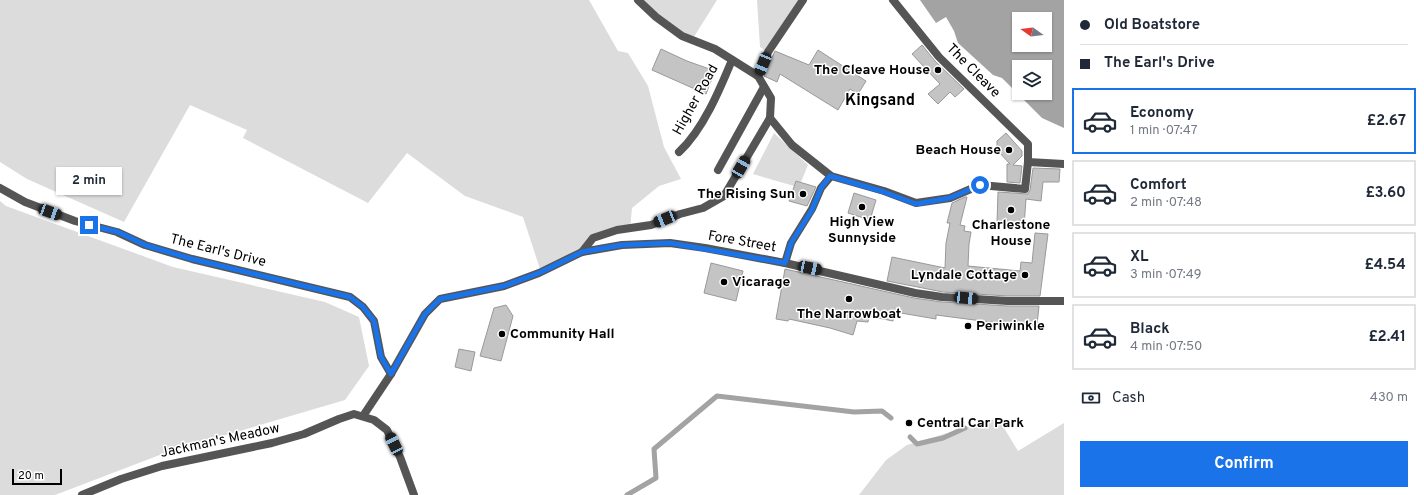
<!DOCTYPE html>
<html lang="en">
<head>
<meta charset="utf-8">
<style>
	body { margin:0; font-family:Overpass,sans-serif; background:#f6f6f7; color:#1f2937; height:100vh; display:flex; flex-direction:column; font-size:15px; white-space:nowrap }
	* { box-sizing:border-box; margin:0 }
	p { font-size:13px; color:#747a83 }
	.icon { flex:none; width:22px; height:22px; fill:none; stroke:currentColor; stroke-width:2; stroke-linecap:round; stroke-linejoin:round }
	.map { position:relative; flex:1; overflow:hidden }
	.sheet { display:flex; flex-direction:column; background:#fff; width:360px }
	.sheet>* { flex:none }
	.guide { display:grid; align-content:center; height:88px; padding:0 16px; background:#fff }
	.needle { width:26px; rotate:284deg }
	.controls { position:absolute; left:1012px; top:12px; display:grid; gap:8px }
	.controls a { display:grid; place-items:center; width:40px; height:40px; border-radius:0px; background:#fff; box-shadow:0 1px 3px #0004; font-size:20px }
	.scale { position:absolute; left:12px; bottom:10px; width:50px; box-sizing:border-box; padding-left:4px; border:2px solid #000; border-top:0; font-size:11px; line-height:14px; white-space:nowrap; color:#000; -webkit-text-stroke:3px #fff; paint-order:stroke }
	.end { position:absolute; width:18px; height:18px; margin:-9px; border:5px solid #1a73e8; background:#fff; box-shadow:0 0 0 2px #fff }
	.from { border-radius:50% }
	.bubble { position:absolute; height:28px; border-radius:0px; background:#fff; box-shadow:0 1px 3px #0004; font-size:13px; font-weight:700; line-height:28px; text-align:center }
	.car { position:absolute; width:12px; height:24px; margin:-12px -6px; border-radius:5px; box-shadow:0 0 3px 1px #0007; background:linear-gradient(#222 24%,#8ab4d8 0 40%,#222 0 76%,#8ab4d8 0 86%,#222 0) }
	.guide b { display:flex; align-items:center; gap:14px; height:38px; font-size:15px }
	.guide b+b { border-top:1px solid #e0e1e3 }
	.guide i { width:10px; height:10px; background:#1f2937 }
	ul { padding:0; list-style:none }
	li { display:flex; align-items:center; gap:12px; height:66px; margin:0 8px 6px; padding:0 8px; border:2px solid #e0e1e3; border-radius:0px }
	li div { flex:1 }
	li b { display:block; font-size:15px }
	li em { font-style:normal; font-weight:700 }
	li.on { border-color:#1a73e8 }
	li>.icon { width:36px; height:36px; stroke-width:1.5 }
	.pay { display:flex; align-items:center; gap:10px; height:44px; padding:0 16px; font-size:15px }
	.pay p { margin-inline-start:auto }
	.button { display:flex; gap:8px; margin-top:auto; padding:8px 16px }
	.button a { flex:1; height:46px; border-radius:0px; background:#1a73e8; color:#fff; font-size:16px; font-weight:700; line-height:46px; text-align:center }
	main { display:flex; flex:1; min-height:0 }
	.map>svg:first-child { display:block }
	.green { fill:#dcdcdc }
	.water { fill:#a3a3a3; fill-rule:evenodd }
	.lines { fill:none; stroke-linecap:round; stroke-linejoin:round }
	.stream { stroke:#a3a3a3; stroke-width:5 }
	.building { fill:#c4c4c4; stroke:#999 }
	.minor { stroke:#555; stroke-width:8 }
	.tertiary { stroke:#555; stroke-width:8 }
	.route { stroke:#1a73e8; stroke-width:5 }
	.poi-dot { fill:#000; stroke:#fff; stroke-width:1.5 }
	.labels { text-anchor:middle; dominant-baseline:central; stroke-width:3; stroke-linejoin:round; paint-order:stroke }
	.poi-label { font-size:14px; font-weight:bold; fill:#000; stroke:#fff; text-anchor:end }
	.street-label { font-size:14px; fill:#000; stroke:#fff }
	.quarter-label { font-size:16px; font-weight:bold; fill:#000; stroke:#fff }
</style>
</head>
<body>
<main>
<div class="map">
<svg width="1064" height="495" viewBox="0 0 1064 495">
	<rect width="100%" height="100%" fill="#fff"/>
	<g class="green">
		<path d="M 0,0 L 589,0 L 618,51 L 628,53 L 648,86 L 664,147 L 681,179 L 659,186 L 632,208 L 630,229 L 593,238 L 582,252 L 541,272 L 523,217 L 465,196 L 407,153 L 368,203 L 243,138 L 247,130 L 190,105 L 124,222 L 27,179 L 0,162 Z"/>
		<path d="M 638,0 L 717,0 L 692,40 Z"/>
		<path d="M 757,0 L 803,0 L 768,52 L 760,47 Z"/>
		<path d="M 774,133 L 808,165 L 801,182 L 796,181 L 794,186 L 753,174 Z"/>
		<path d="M 0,201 L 6,206 L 173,267 L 325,302 L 359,317 L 369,366 L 345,400 L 165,453 L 55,495 L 0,495 Z"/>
		<path d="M 998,418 L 1018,451 L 1064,423 L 1064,495 L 859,495 L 886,460 L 907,445 Z"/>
	</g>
	<path class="water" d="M 920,0 L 1064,0 L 1064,128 L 1042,118 L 1002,78 L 993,75 L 958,43 L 954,31 L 946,17 L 936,23 ZM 1019,19 L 1045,19 L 1045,45 L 1019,45 ZM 1019,67 L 1045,67 L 1045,93 L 1019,93 Z"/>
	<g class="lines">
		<g class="stream">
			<path d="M 910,437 L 917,444 L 943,438 L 965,428"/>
			<path d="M 627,495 L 656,478 L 654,449 L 717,396 L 854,412 L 882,411 L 891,418"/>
		</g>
	</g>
	<g class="building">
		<path d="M 922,45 L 935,61 L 964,89 L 955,97 L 950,92 L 938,104 L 928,94 L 940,84 L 912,54 Z"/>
		<path d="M 661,49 L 687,61 L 715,71 L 706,94 L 652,70 Z"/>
		<path d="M 818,50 L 866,81 L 858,94 L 850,89 L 838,110 L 780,74 L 777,82 L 764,76 L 775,51 L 809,65 Z"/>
		<path d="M 1006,133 L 1022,151 L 1022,156 L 1013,165 L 1022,166 L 1020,183 L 1007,182 L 1007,164 L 1010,164 L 997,150 L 997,141 Z"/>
		<path d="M 1033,168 L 1060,169 L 1059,182 L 1043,182 L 1041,201 L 1026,199 L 1024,226 L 997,223 L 998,192 L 1028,194 L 1030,190 Z"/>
		<path d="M 796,181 L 816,187 L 807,206 L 789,201 Z"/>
		<path d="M 854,193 L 876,200 L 870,220 L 848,213 Z"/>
		<path d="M 965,197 L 967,197 L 960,225 L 965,226 L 964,231 L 971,232 L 969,244 L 968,266 L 1020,271 L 1021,262 L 1032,263 L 1035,233 L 1048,234 L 1040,296 L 1008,296 L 943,292 L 887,281 L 892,257 L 945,268 L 946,243 L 950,223 L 947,223 L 952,203 Z"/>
		<path d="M 711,263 L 743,271 L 736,301 L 704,293 Z"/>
		<path d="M 785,269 L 914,298 L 942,302 L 1008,306 L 1039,306 L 1037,325 L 1017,325 L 1017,322 L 990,322 L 936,315 L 936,319 L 895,312 L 893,321 L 869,316 L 868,322 L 857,321 L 853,335 L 830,328 L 789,319 L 788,321 L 776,319 Z"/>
		<path d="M 506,305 L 513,316 L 501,361 L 480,356 L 494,308 Z"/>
		<path d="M 459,349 L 475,352 L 471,371 L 455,367 Z"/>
	</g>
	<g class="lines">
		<g class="minor">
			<path d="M 758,76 L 768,52 L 803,0"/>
			<path d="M 770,118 L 792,145 L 831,176 L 884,191 L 916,203 L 950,198 L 980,185 L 1025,189 L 1028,162 L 1028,144 L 939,57 L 893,0"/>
			<path d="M 679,152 C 703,130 720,89 732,60"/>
			<path d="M 1028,162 L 1064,164"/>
			<path d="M 718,170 L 764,87"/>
			<path d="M 0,188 L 25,202 L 75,221 L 117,232 L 145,245 L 192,259 L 350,297 L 363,307 L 374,321 L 381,357 L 391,374"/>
			<path d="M 582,252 L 593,238 L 617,230 L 651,225 L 680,214 L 703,208 L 724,196 L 770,118 L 771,98 L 758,76 L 715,49 L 682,36 L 656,17 L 638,0"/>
			<path d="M 785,263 L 791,243 L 812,209 L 821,188 L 831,176"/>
			<path d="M 363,416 L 391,374 L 425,314 L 440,299 L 504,286 L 539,273 L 582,252 L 622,245 L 670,243 L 705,248 L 785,263 L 915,293 L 942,297 L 1008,301 L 1064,301"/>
		</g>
		<path class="tertiary" d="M 82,495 L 121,479 L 162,466 L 272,443 L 304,434 L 339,419 L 354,414 L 374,420 L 387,430 L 400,457 L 414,495"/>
	</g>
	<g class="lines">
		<path class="route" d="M 89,225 L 118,232 L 145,245 L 192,259 L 350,297 L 363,307 L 374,321 L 381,357 L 391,374 L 425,314 L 440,299 L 504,286 L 539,273 L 582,252 L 622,245 L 670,243 L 785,263 L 791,243 L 812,210 L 821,188 L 830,176 L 884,192 L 916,204 L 950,198 L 980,185"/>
	</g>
	<g class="poi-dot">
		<circle cx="938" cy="70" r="4"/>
		<circle cx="1009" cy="150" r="4"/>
		<circle cx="803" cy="194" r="4"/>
		<circle cx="862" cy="207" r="4"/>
		<circle cx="1011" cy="210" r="4"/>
		<circle cx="1025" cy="275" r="4"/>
		<circle cx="724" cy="282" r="4"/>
		<circle cx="849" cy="299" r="4"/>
		<circle cx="968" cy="326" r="4"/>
		<circle cx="502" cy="334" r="4"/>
		<circle cx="909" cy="423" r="4"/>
	</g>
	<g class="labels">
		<g class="poi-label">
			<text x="930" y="70">The Cleave House</text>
			<text x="1001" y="150">Beach House</text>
			<text x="795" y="194">The Rising Sun</text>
			<text x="862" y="222" text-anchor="middle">High View<tspan x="862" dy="16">Sunnyside</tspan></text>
			<text x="1011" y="225" text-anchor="middle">Charlestone<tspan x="1011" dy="16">House</tspan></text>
			<text x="1017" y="275">Lyndale Cottage</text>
			<text x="732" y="282" text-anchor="start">Vicarage</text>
			<text x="849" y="314" text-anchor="middle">The Narrowboat</text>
			<text x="976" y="326" text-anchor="start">Periwinkle</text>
			<text x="510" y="334" text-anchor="start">Community Hall</text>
			<text x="917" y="423" text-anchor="start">Central Car Park</text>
		</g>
		<g class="street-label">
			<text transform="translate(973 71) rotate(45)">The Cleave</text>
			<text transform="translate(696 100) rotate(-61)">Higher Road</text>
			<text transform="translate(742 242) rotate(10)">Fore Street</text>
			<text transform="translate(218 251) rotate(14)">The Earl's Drive</text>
			<text transform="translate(220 441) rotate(-12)">Jackman's Meadow</text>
		</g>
		<g class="quarter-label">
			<text x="880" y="101">Kingsand</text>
		</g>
	</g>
</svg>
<div class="controls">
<a><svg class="needle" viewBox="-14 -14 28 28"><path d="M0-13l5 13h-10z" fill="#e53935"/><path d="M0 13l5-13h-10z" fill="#747a83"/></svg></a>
<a><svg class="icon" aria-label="layers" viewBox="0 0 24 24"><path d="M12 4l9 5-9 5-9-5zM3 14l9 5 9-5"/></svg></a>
</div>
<div class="scale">20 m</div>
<i class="end from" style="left:980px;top:185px"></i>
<i class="end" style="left:89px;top:225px"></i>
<div class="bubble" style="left:56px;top:167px;width:66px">2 min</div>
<i class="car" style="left:763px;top:64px;rotate:202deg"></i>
<i class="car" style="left:741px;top:167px;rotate:30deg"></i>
<i class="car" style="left:50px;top:212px;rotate:110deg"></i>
<i class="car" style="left:665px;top:219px;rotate:248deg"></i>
<i class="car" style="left:810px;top:268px;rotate:102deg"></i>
<i class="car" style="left:966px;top:298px;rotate:95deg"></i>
<i class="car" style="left:394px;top:444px;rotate:334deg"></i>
</div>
<section class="sheet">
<div class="guide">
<b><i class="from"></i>Old Boatstore</b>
<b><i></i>The Earl's Drive</b>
</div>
<ul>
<li class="on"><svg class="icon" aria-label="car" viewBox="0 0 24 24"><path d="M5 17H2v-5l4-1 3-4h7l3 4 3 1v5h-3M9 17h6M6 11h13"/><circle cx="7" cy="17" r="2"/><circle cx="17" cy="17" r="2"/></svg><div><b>Economy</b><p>1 min · 07:47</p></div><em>£2.67</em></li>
<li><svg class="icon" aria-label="car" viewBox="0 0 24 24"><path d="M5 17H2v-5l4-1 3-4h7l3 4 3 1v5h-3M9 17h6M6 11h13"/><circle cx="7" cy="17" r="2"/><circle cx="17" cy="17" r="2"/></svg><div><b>Comfort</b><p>2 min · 07:48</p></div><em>£3.60</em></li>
<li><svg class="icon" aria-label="car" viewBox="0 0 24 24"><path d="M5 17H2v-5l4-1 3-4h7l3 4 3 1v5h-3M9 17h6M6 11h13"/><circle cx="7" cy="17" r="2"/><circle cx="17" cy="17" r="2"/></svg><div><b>XL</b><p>3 min · 07:49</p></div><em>£4.54</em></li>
<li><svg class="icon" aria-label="car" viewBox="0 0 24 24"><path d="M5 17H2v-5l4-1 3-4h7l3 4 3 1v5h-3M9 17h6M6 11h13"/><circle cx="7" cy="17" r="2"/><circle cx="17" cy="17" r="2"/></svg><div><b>Black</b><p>4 min · 07:50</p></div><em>£2.41</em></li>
</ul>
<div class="pay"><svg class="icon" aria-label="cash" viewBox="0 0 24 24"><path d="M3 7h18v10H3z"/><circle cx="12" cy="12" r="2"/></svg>Cash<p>430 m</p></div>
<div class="button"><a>Confirm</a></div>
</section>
</main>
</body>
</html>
